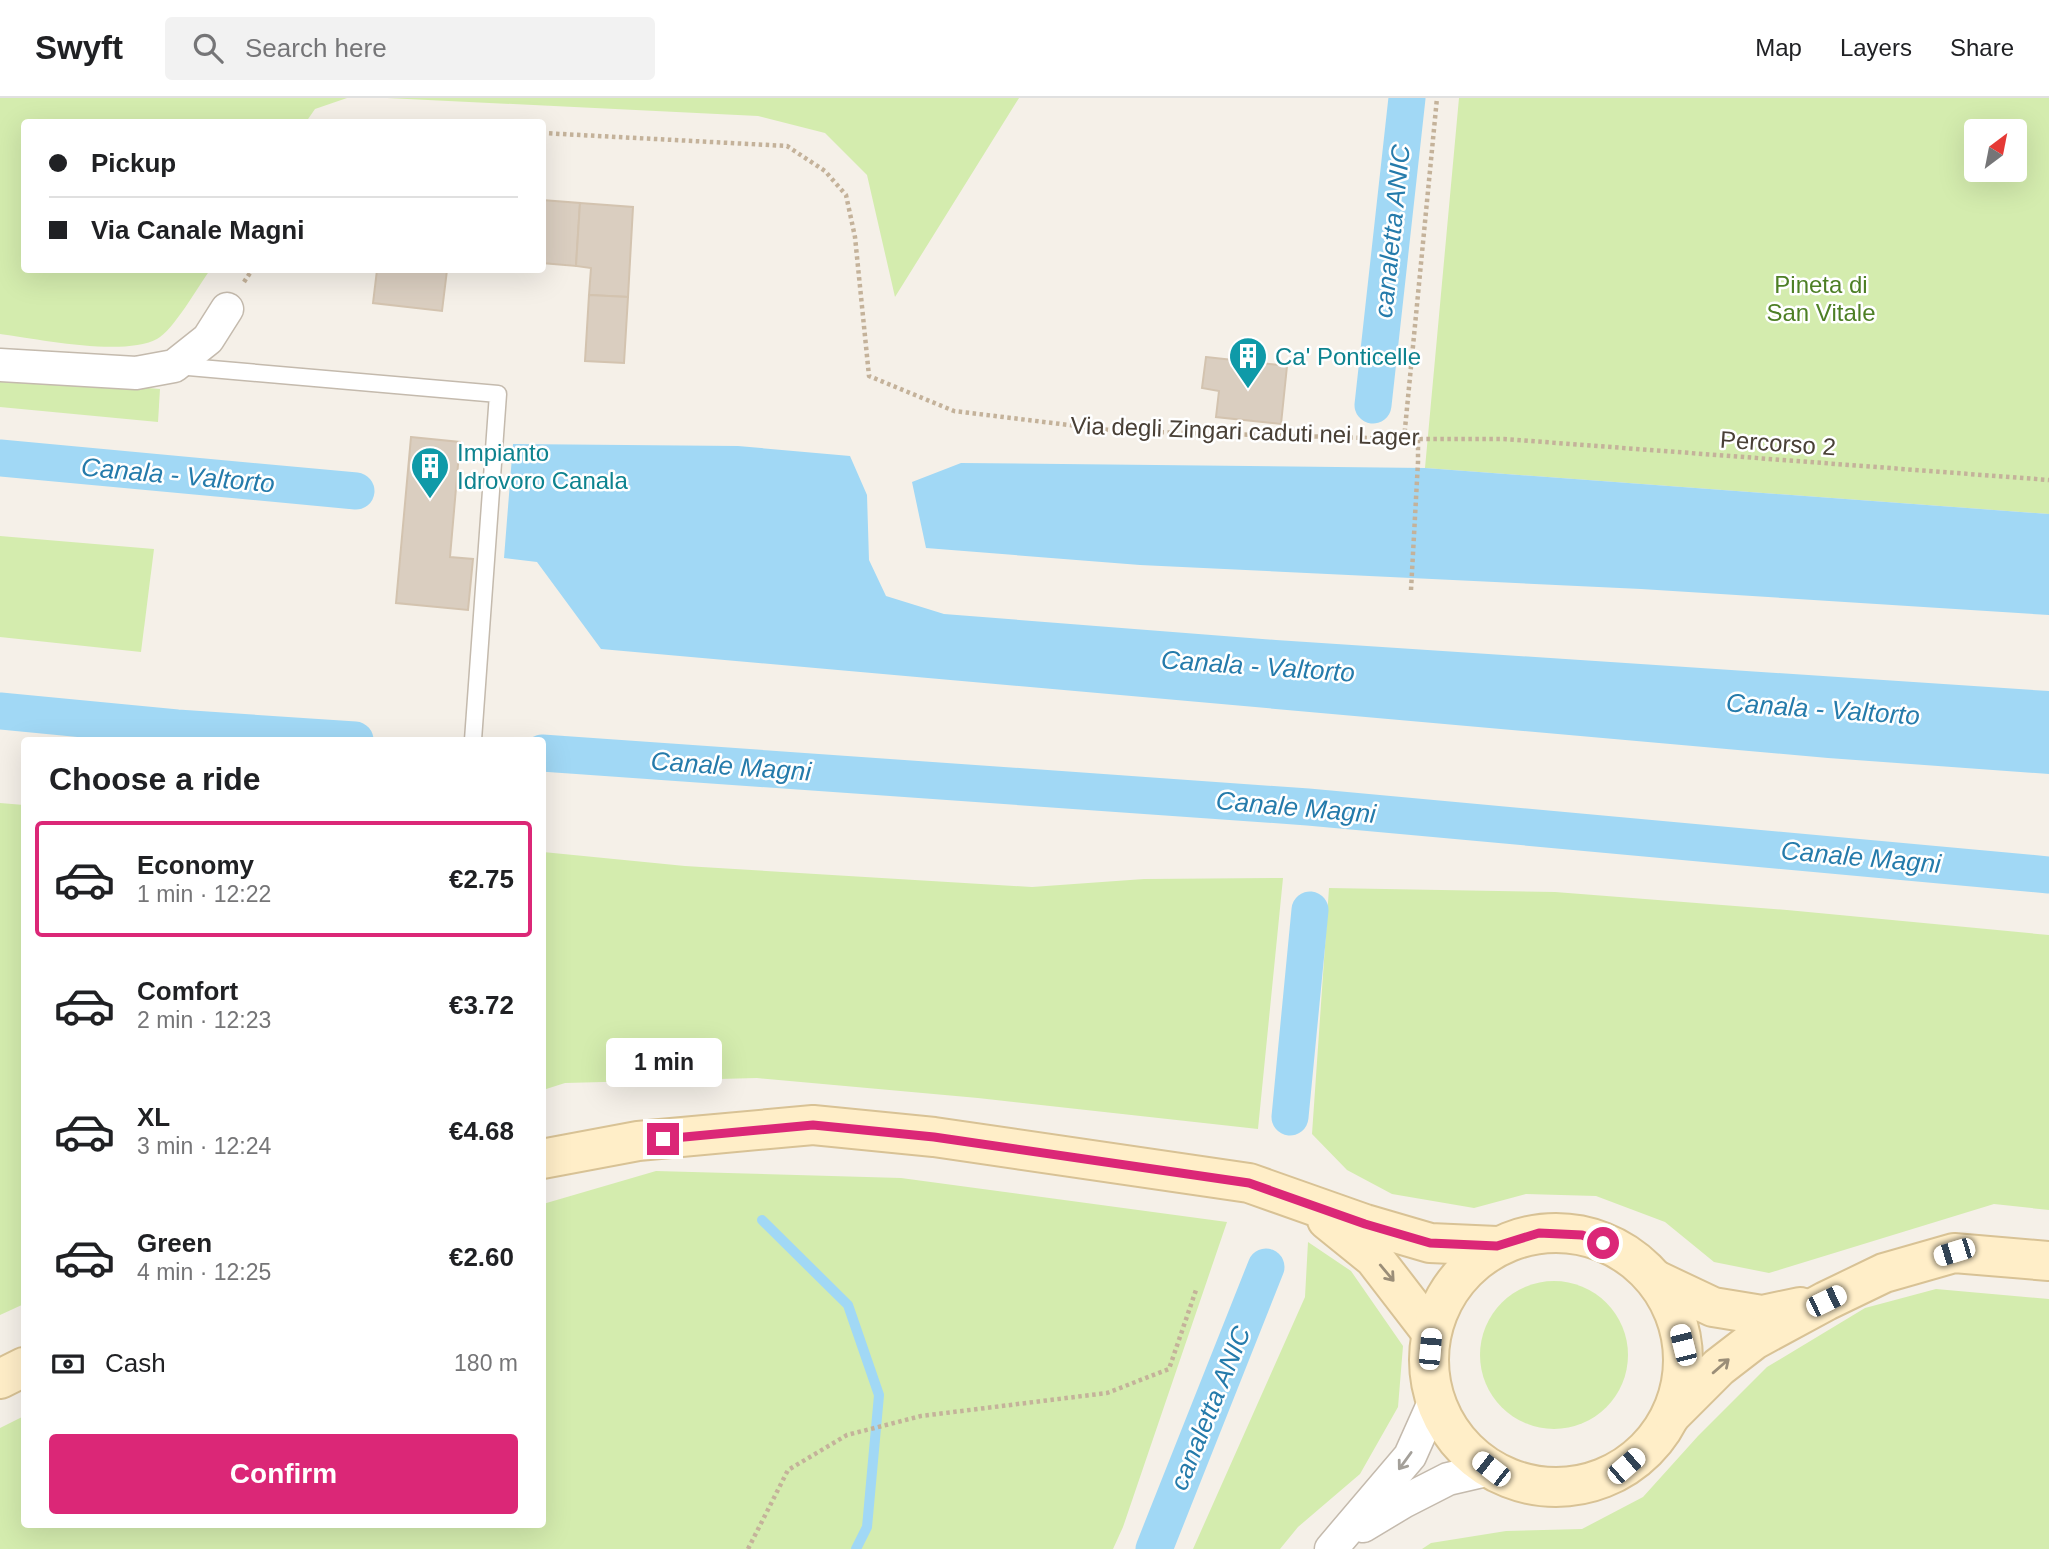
<!DOCTYPE html>
<html lang="en">
<head>
<meta charset="utf-8">
<style>
	body { margin:0; font-family:Arial,sans-serif; background:#f2f2f2; color:#202124; height:100vh; display:flex; flex-direction:column; font-size:26px; white-space:nowrap }
	* { box-sizing:border-box; margin:0 }
	p { font-size:23px; color:#757577 }
	.icon { flex:none; width:38px; height:38px; fill:none; stroke:currentColor; stroke-width:2; stroke-linecap:round; stroke-linejoin:round }
	.map { position:relative; flex:1; overflow:hidden }
	.sheet { position:absolute; left:21px; top:639px; width:525px; height:791px; display:flex; flex-direction:column; background:#fff; border-radius:7px; box-shadow:0 7px 28px #0002 }
	.sheet>* { flex:none }
	.hud { position:absolute; left:21px; top:21px; width:525px; height:154px; border-radius:7px; box-shadow:0 7px 28px #0002; display:grid; align-content:center; height:154px; padding:0 28px; background:#fff }
	.needle { width:46px; rotate:32deg }
	.tools { position:absolute; left:1964px; top:21px; display:grid; gap:14px }
	.tools a { display:grid; place-items:center; width:63px; height:63px; border-radius:7px; background:#fff; box-shadow:0 7px 28px #0002; font-size:35px }
	.end { position:absolute; width:32px; height:32px; margin:-16px; border:9px solid #db2777; background:#fff; box-shadow:0 0 0 4px #fff }
	.from { border-radius:50% }
	.bubble { position:absolute; height:49px; border-radius:7px; background:#fff; box-shadow:0 7px 28px #0002; font-size:23px; font-weight:700; line-height:49px; text-align:center }
	.car { position:absolute; width:21px; height:42px; margin:-21px -10px; border-radius:9px; box-shadow:0 0 5px 2px #0007; background:linear-gradient(#fff 24%,#345 0 40%,#fff 0 76%,#345 0 86%,#fff 0) }
	.hud b { display:flex; align-items:center; gap:24px; height:66px; font-size:26px }
	.hud b+b { border-top:2px solid #e0e0e0 }
	.hud i { width:18px; height:18px; background:#202124 }
	ul { padding:0; list-style:none }
	li { display:flex; align-items:center; gap:21px; height:116px; margin:0 14px 10px; padding:0 14px; border:4px solid transparent; border-radius:7px }
	li div { flex:1 }
	li b { display:block; font-size:26px }
	li em { font-style:normal; font-weight:700 }
	li.current { border-color:#db2777 }
	li>.icon { width:63px; height:63px; stroke-width:1.5 }
	h2 { padding:0 28px; font-size:32px; line-height:84px }
	.pay { display:flex; align-items:center; gap:18px; height:77px; padding:0 28px; font-size:26px }
	.pay p { margin-inline-start:auto }
	.cta { display:flex; gap:14px; margin-top:auto; padding:14px 28px }
	.cta a { flex:1; height:80px; border-radius:7px; background:#db2777; color:#fff; font-size:28px; font-weight:700; line-height:80px; text-align:center }
	header { display:flex; align-items:center; gap:42px; box-sizing:border-box; height:98px; padding:0 35px; background:#fff; border-bottom:2px solid #e0e0e0 }
	header strong { font-size:33px }
	nav { display:flex; gap:38px; margin-inline-start:auto; font-size:24px }
	.search { width:490px; height:63px; background:#f2f2f2; display:flex; align-items:center; gap:18px; box-sizing:border-box; padding:0 24px; border-radius:7px; color:#757577; font-size:26px }
	.map>svg:first-child { display:block }
	.green { fill:#d4ecae; fill-rule:evenodd }
	.water { fill:#a1d8f5 }
	.lines { fill:none; stroke-linecap:round; stroke-linejoin:round }
	.stream { stroke:#a1d8f5; stroke-width:10 }
	.canal { stroke:#a1d8f5; stroke-width:37 }
	.building { fill:#dacec0; stroke:#d3c3af; stroke-width:2 }
	.lane-casing { stroke:#c4baad; stroke-width:19 }
	.street-casing { stroke:#c4baad; stroke-width:35 }
	.secondary-casing { stroke:#d8c295; stroke-width:42 }
	.path { stroke:#c4b29a; stroke-width:4.5; stroke-dasharray:3.5 3.5; stroke-linecap:butt }
	.lane { stroke:#fff; stroke-width:16 }
	.street { stroke:#fff; stroke-width:32 }
	.secondary { stroke:#ffeec8; stroke-width:38 }
	.oneway { stroke:#9b8e78 }
	.oneway2 { stroke:#a4a09a }
	.route { stroke:#db2777; stroke-width:9 }
	.labels { text-anchor:middle; dominant-baseline:central; stroke-width:5; stroke-linejoin:round; paint-order:stroke }
	.park-label { font-size:24px; fill:#4d7f25; stroke:#fff }
	.culture-label { font-size:24px; fill:#0d838f; stroke:#fff; text-anchor:start }
	.street-label { font-size:24px; fill:#494036; stroke:#fff }
	.water-label { font-size:26px; font-style:italic; fill:#257bab; stroke:#fff }
</style>
</head>
<body>
<header>
<strong>Swyft</strong>
<div class="search"><svg class="icon" aria-label="search" viewBox="0 0 24 24"><circle cx="10" cy="10" r="6"/><path d="M15 15l6 6"/></svg>Search here</div>
<nav><a>Map</a><a>Layers</a><a>Share</a></nav>
</header>
<div class="map">
<svg width="2049" height="1451" viewBox="0 0 2049 1451">
	<rect width="100%" height="100%" fill="#f5f0e8"/>
	<g class="green">
		<path d="M 0,0 L 347,0 L 315,11 L 306,24 L 24,24 L 24,172 L 210,172 C 199,187 173,233 157,241 C 123,259 39,241 0,236 Z"/>
		<path d="M 387,0 L 1019,0 L 895,199 L 867,77 L 825,35 L 758,18 Z"/>
		<path d="M 1459,0 L 2049,0 L 2049,416 L 1425,370 ZM 1976,33 L 2014,33 L 2014,72 L 1976,72 Z"/>
		<path d="M 0,277 L 160,291 L 158,324 L 0,309 Z"/>
		<path d="M 0,438 L 154,451 L 141,554 L 0,539 Z"/>
		<path d="M 0,705 L 24,707 L 24,1206 L 0,1217 Z"/>
		<path d="M 543,754 L 685,768 L 1032,789 L 1144,781 L 1283,780 L 1258,1031 L 978,1000 L 757,980 L 565,985 L 543,992 Z"/>
		<path d="M 1329,790 L 1555,794 L 1787,812 L 2049,837 L 2049,1112 L 1994,1106 L 1769,1175 L 1714,1164 L 1665,1124 L 1596,1098 L 1526,1096 L 1474,1110 L 1392,1096 L 1347,1072 L 1312,1036 Z"/>
		<path d="M 656,1073 L 901,1080 L 1227,1124 L 1123,1429 L 1113,1451 L 0,1451 L 0,1330 L 24,1318 L 24,1426 L 542,1426 L 543,1106 Z"/>
		<path d="M 1308,1144 L 1351,1173 L 1403,1248 L 1398,1309 L 1360,1376 L 1298,1429 L 1280,1451 L 1193,1451 L 1305,1199 Z"/>
		<circle cx="1554" cy="1257" r="74"/>
		<path d="M 1936,1191 L 2049,1201 L 2049,1451 L 1422,1451 L 1431,1445 L 1506,1433 L 1582,1431 L 1643,1399 L 1698,1338 L 1767,1269 L 1865,1210 Z"/>
	</g>
	<g class="water">
		<path d="M 513,346 L 738,348 L 850,358 L 867,397 L 869,462 L 886,498 L 944,516 L 1276,542 L 2049,593 L 2049,676 L 1828,660 L 601,551 L 537,464 L 504,460 Z"/>
		<path d="M 961,365 L 1425,370 L 2049,416 L 2049,517 L 1641,491 L 1140,467 L 926,450 L 912,384 Z"/>
	</g>
	<g class="lines">
		<path class="stream" d="M 762,1122 L 848,1207 L 879,1297 L 867,1429 L 856,1451"/>
		<g class="canal">
			<path d="M 1373,307 L 1407,0"/>
			<path d="M 0,360 L 356,393"/>
			<path d="M 0,613 L 177,630 L 355,642"/>
			<path d="M 542,655 L 1308,709 L 2049,777"/>
			<path d="M 1290,1019 L 1310,812"/>
			<path d="M 1154,1451 L 1266,1169"/>
		</g>
	</g>
	<g class="building">
		<path d="M 542,102 L 580,105 L 576,168 L 542,165 Z"/>
		<path d="M 580,105 L 633,109 L 628,199 L 589,197 L 591,170 L 576,168 Z"/>
		<path d="M 377,172 L 447,172 L 442,213 L 373,205 Z"/>
		<path d="M 589,197 L 628,199 L 624,265 L 585,263 Z"/>
		<path d="M 1206,259 L 1287,268 L 1281,326 L 1216,319 L 1219,293 L 1202,290 Z"/>
		<path d="M 411,339 L 460,344 L 450,459 L 473,461 L 468,512 L 396,505 Z"/>
	</g>
	<g class="lines">
		<defs>
			<path id="lane" d="M 177,268 L 498,296 L 473,642"/>
			<g id="street">
				<path d="M 0,267 L 136,275 L 174,268 L 208,241 L 227,211"/>
				<path d="M 1363,1428 L 1403,1404 L 1448,1381 L 1491,1371"/>
				<path d="M 1331,1451 L 1410,1358 L 1435,1302"/>
			</g>
			<g id="secondary">
				<path d="M 542,1061 L 638,1043 L 813,1027 L 934,1039 L 1249,1085 L 1365,1126 L 1430,1145 L 1497,1148"/>
				<path d="M 1327,1122 L 1374,1160 L 1431,1234"/>
				<circle cx="1556" cy="1262" r="127"/>
				<path d="M 1656,1182 L 1713,1209 L 1762,1217 L 1800,1209"/>
				<path d="M 0,1281 L 24,1269"/>
				<path d="M 1672,1316 L 1719,1269 L 1754,1242 L 1826,1203 L 1884,1175 L 1954,1155 L 2049,1163"/>
			</g>
		</defs>
		<use href="#lane" class="lane-casing"/>
		<use href="#street" class="street-casing"/>
		<use href="#secondary" class="secondary-casing"/>
		<g class="path">
			<path d="M 542,35 L 787,48 L 825,73 L 846,97 L 855,139 L 869,278 L 954,313 L 1118,333 L 1404,341 L 1504,341 L 2049,382"/>
			<path d="M 244,184 L 252,172"/>
			<path d="M 1404,341 L 1437,0"/>
			<path d="M 1411,492 L 1418,364 L 1418,341"/>
			<path d="M 748,1451 L 788,1372 L 847,1337 L 921,1318 L 1107,1295 L 1169,1271 L 1196,1192"/>
		</g>
		<use href="#lane" class="lane"/>
		<use href="#street" class="street"/>
		<use href="#secondary" class="secondary"/>
	</g>
	<defs><path id="oneway-shaft" d="M-6 0H5M1.5-3L5.5 0L1.5 3" fill="none" stroke-width="1.6" stroke-linecap="round" stroke-linejoin="round" transform="scale(1.75)"/></defs>
	<g class="oneway">
		<use href="#oneway-shaft" transform="translate(1387 1175) rotate(50)"/>
		<use href="#oneway-shaft" transform="translate(1721 1268) rotate(-41)"/>
	</g>
	<use class="oneway2" href="#oneway-shaft" transform="translate(1405 1363) rotate(126)"/>
	<g class="lines">
		<path class="route" d="M 663,1041 L 813,1027 L 934,1039 L 1249,1085 L 1365,1126 L 1430,1145 L 1497,1148 L 1539,1135 L 1582,1137 L 1603,1145"/>
	</g>
	<defs>
		<symbol id="building-pin" viewBox="-11 -11 22 30"><path d="M0 17L-7.5 6A9.5 9.5 0 1 1 7.5 6Z" fill="#0f9aa8" stroke="#fff"/><path d="M-4-6H4V6H1V3H-1V6H-4ZM-2.5-4.3h1.7v1.8h-1.7ZM.8-4.3h1.7v1.8H.8ZM-2.5-1h1.7V.8h-1.7ZM.8-1h1.7V.8H.8Z" fill="#fff"/></symbol>
	</defs>
	<g fill-rule="evenodd">
		<use href="#building-pin" x="1226" y="236" width="44" height="60"/>
		<use href="#building-pin" x="408" y="346" width="44" height="60"/>
	</g>
	<g class="labels">
		<g class="park-label">
			<text x="1821" y="186">Pineta di<tspan x="1821" dy="28">San Vitale</tspan></text>
		</g>
		<g class="culture-label">
			<text x="1275" y="258">Ca' Ponticelle</text>
			<text x="457" y="354">Impianto<tspan x="457" dy="28">Idrovoro Canala</tspan></text>
		</g>
		<g class="street-label">
			<text transform="translate(1245 333) rotate(2)">Via degli Zingari caduti nei Lager</text>
			<text transform="translate(1778 345) rotate(4)">Percorso 2</text>
		</g>
		<g class="water-label">
			<text transform="translate(1392 133) rotate(-84)">canaletta ANIC</text>
			<text transform="translate(178 377) rotate(5)">Canala - Valtorto</text>
			<text transform="translate(1258 568) rotate(4)">Canala - Valtorto</text>
			<text transform="translate(1823 611) rotate(4)">Canala - Valtorto</text>
			<text transform="translate(731 668) rotate(4)">Canale Magni</text>
			<text transform="translate(1296 709) rotate(5)">Canale Magni</text>
			<text transform="translate(1861 759) rotate(5)">Canale Magni</text>
			<text transform="translate(1210 1310) rotate(-68)">canaletta ANIC</text>
		</g>
	</g>
</svg>
<div class="tools">
<a><svg class="needle" viewBox="-14 -14 28 28"><path d="M0-13l5 13h-10z" fill="#e53935"/><path d="M0 13l5-13h-10z" fill="#757577"/></svg></a>
</div>
<i class="end from" style="left:1603px;top:1145px"></i>
<i class="end" style="left:663px;top:1041px"></i>
<div class="bubble" style="left:606px;top:940px;width:116px">1 min</div>
<i class="car" style="left:1954px;top:1154px;rotate:253deg"></i>
<i class="car" style="left:1826px;top:1203px;rotate:64deg"></i>
<i class="car" style="left:1683px;top:1247px;rotate:346deg"></i>
<i class="car" style="left:1430px;top:1251px;rotate:5deg"></i>
<i class="car" style="left:1626px;top:1368px;rotate:49deg"></i>
<i class="car" style="left:1491px;top:1371px;rotate:308deg"></i>
<div class="hud">
<b><i class="from"></i>Pickup</b>
<b><i></i>Via Canale Magni</b>
</div>
<section class="sheet">
<h2>Choose a ride</h2>
<ul>
<li class="current"><svg class="icon" aria-label="car" viewBox="0 0 24 24"><path d="M5 17H2v-5l4-1 3-4h7l3 4 3 1v5h-3M9 17h6M6 11h13"/><circle cx="7" cy="17" r="2"/><circle cx="17" cy="17" r="2"/></svg><div><b>Economy</b><p>1 min · 12:22</p></div><em>€2.75</em></li>
<li><svg class="icon" aria-label="car" viewBox="0 0 24 24"><path d="M5 17H2v-5l4-1 3-4h7l3 4 3 1v5h-3M9 17h6M6 11h13"/><circle cx="7" cy="17" r="2"/><circle cx="17" cy="17" r="2"/></svg><div><b>Comfort</b><p>2 min · 12:23</p></div><em>€3.72</em></li>
<li><svg class="icon" aria-label="car" viewBox="0 0 24 24"><path d="M5 17H2v-5l4-1 3-4h7l3 4 3 1v5h-3M9 17h6M6 11h13"/><circle cx="7" cy="17" r="2"/><circle cx="17" cy="17" r="2"/></svg><div><b>XL</b><p>3 min · 12:24</p></div><em>€4.68</em></li>
<li><svg class="icon" aria-label="car" viewBox="0 0 24 24"><path d="M5 17H2v-5l4-1 3-4h7l3 4 3 1v5h-3M9 17h6M6 11h13"/><circle cx="7" cy="17" r="2"/><circle cx="17" cy="17" r="2"/></svg><div><b>Green</b><p>4 min · 12:25</p></div><em>€2.60</em></li>
</ul>
<div class="pay"><svg class="icon" aria-label="cash" viewBox="0 0 24 24"><path d="M3 7h18v10H3z"/><circle cx="12" cy="12" r="2"/></svg>Cash<p>180 m</p></div>
<div class="cta"><a>Confirm</a></div>
</section>
</div>
</body>
</html>
